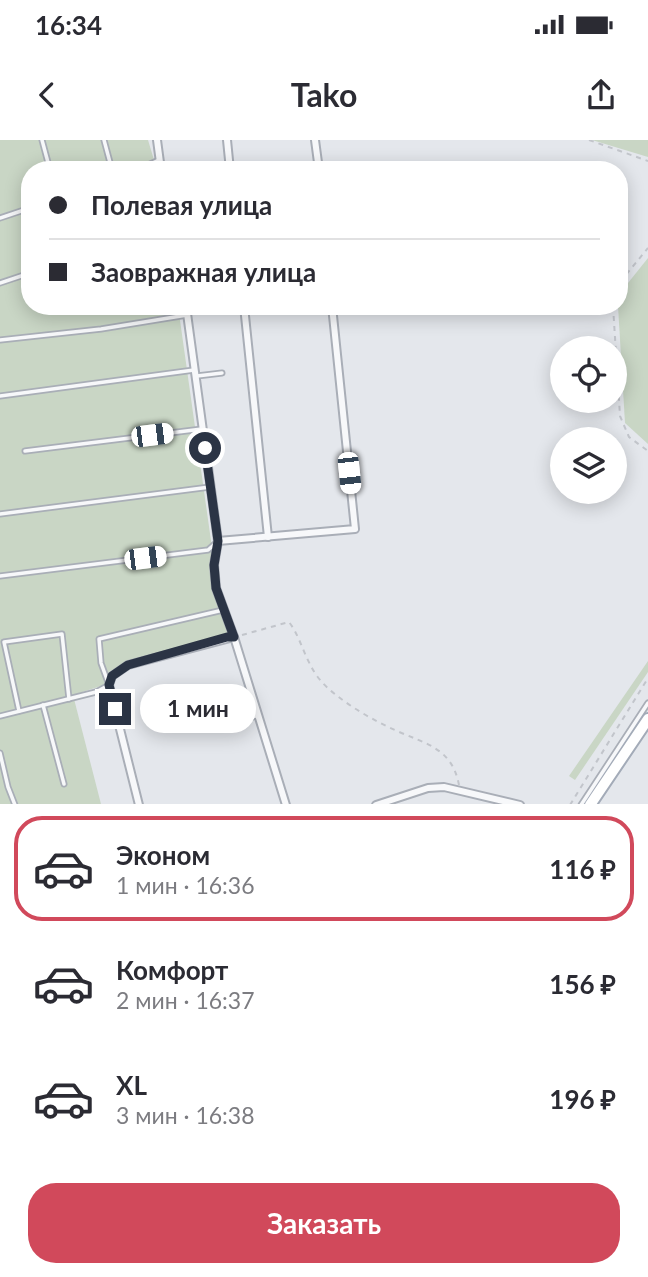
<!DOCTYPE html>
<html lang="ru">
<head>
<meta charset="utf-8">
<style>
	body { margin:0; font-family:Lato,sans-serif; background:#f2f2f3; color:#2b2b33; height:100vh; display:flex; flex-direction:column; font-size:26px; white-space:nowrap }
	* { box-sizing:border-box; margin:0 }
	p { font-size:23px; color:#7c7c81 }
	.icon { flex:none; width:38px; height:38px; fill:none; stroke:currentColor; stroke-width:2; stroke-linecap:round; stroke-linejoin:round }
	.map { position:relative; height:664px; overflow:hidden }
	.sheet { display:flex; flex-direction:column; background:#fff; flex:1 }
	.sheet>* { flex:none }
	.guide { position:absolute; left:21px; top:21px; width:607px; height:154px; border-radius:28px; box-shadow:0 4px 18px #0003; display:grid; align-content:center; height:154px; padding:0 28px; background:#fff }
	.controls { position:absolute; left:550px; top:196px; display:grid; gap:14px }
	.controls a { display:grid; place-items:center; width:77px; height:77px; border-radius:50%; background:#fff; box-shadow:0 4px 18px #0003; font-size:35px }
	.end { position:absolute; width:32px; height:32px; margin:-16px; border:9px solid #2b3445; background:#fff; box-shadow:0 0 0 4px #fff }
	.from { border-radius:50% }
	.bubble { position:absolute; height:49px; border-radius:24px; background:#fff; box-shadow:0 4px 18px #0003; font-size:23px; font-weight:700; line-height:49px; text-align:center }
	.car { position:absolute; width:21px; height:42px; margin:-21px -10px; border-radius:9px; box-shadow:0 0 5px 2px #0007; background:linear-gradient(#fff 24%,#345 0 40%,#fff 0 76%,#345 0 86%,#fff 0) }
	.guide b { display:flex; align-items:center; gap:24px; height:66px; font-size:26px }
	.guide b+b { border-top:2px solid #e1e1e2 }
	.guide i { width:18px; height:18px; background:#2b2b33 }
	ul { padding:12px 0 0; list-style:none }
	li { display:flex; align-items:center; gap:21px; height:105px; margin:0 14px 10px; padding:0 14px; border:4px solid transparent; border-radius:28px }
	li div { flex:1 }
	li b { display:block; font-size:26px }
	li em { font-style:normal; font-weight:700 }
	li.selected { border-color:#d1495b }
	li>.icon { width:63px; height:63px; stroke-width:1.5 }
	.button { display:flex; gap:14px; margin-top:auto; padding:14px 28px }
	.button a { flex:1; height:80px; border-radius:28px; background:#d1495b; color:#fff; font-size:28px; font-weight:700; line-height:80px; text-align:center }
	.status { display:flex; justify-content:space-between; align-items:center; height:49px; padding:0 35px; background:#fff; direction:ltr }
	.status svg { height:19px; fill:currentColor }
	header { display:flex; justify-content:space-between; align-items:center; height:91px; padding:0 28px; background:#fff; font-size:32px; font-weight:700 }
	.map>svg:first-child { display:block }
	.green { fill:#c9d6c5 }
	.lines { fill:none; stroke-linecap:round; stroke-linejoin:round }
	.lane-casing { stroke:#a9aeb7; stroke-width:7 }
	.street-casing { stroke:#a9aeb7; stroke-width:10 }
	.primary-casing { stroke:#a3abb8; stroke-width:14 }
	.path { stroke:#c2c5cb; stroke-width:2; stroke-dasharray:5 5; stroke-linecap:butt }
	.lane { stroke:#f7f8fa; stroke-width:3.5 }
	.street { stroke:#f7f8fa; stroke-width:6 }
	.primary { stroke:#fff; stroke-width:10 }
	.route { stroke:#2b3445; stroke-width:9 }
</style>
</head>
<body>
<div class="status"><b>16:34</b><svg viewBox="0 0 49 12"><path d="M0 12V9h3v3zM5 12V6h3v6zM10 12V3h3v9zM15 12V0h3v12zM26 1h20v11H26zM47 4h2v5h-2z"/></svg></div>
<header><svg class="icon" aria-label="back" viewBox="0 0 24 24"><path d="M15 5l-7 7 7 7"/></svg>Tako<svg class="icon" aria-label="share" viewBox="0 0 24 24"><path d="M12 15V3M7 8l5-5 5 5M5 13v7h14v-7"/></svg></header>
<div class="map">
<svg width="648" height="665" viewBox="0 0 648 665">
	<rect width="100%" height="100%" fill="#e4e7ec"/>
	<g class="green">
		<path d="M 0,0 L 148,0 L 157,30 L 30,30 L 30,166 L 178,166 L 213,415 L 211,440 L 228,493 L 110,531 L 104,545 L 73,555 L 101,664 L 0,664 Z"/>
		<path d="M 592,0 L 648,0 L 648,17 Z"/>
		<path d="M 648,118 L 648,304 L 625,283 L 618,166 L 620,153 Z"/>
		<path d="M 648,521 L 648,532 L 575,640 L 569,636 Z"/>
	</g>
	<g class="lines">
		<defs>
			<g id="lane">
				<path d="M 42,0 L 50,30"/>
				<path d="M 104,0 L 112,30"/>
				<path d="M 137,30 L 159,20"/>
				<path d="M 0,78 L 30,68"/>
				<path d="M 0,143 L 30,133"/>
				<path d="M 0,200 L 101,189 L 187,175"/>
				<path d="M 197,236 L 222,233"/>
				<path d="M 0,256 L 194,230"/>
				<path d="M 25,311 L 202,289"/>
				<path d="M 0,374 L 210,347"/>
				<path d="M 0,436 L 208,410 L 216,403"/>
				<path d="M 43,565 L 64,644"/>
				<path d="M 19,571 L 4,502 L 62,494 L 69,559"/>
				<path d="M 0,576 L 96,552 L 109,545 L 101,523 L 99,499 L 223,470"/>
				<path d="M 221,588 L 258,575"/>
				<path d="M 0,613 L 8,647 L 15,665"/>
				<path d="M 581,665 L 648,563"/>
			</g>
			<g id="street">
				<path d="M 157,0 L 161,30"/>
				<path d="M 227,0 L 230,30"/>
				<path d="M 315,0 L 319,30"/>
				<path d="M 186,166 L 218,401 L 214,425 L 216,448 L 234,497 L 286,665"/>
				<path d="M 244,166 L 268,397"/>
				<path d="M 218,401 L 355,389 L 332,166"/>
				<path d="M 139,665 L 109,545 L 112,536 L 128,525 L 234,497"/>
				<path d="M 376,665 L 428,648 L 444,647 L 520,665"/>
			</g>
			<path id="primary" d="M 590,665 L 648,579"/>
		</defs>
		<use href="#lane" class="lane-casing"/>
		<use href="#street" class="street-casing"/>
		<use href="#primary" class="primary-casing"/>
		<g class="path">
			<path d="M 589,0 L 648,21"/>
			<path d="M 620,142 L 648,108"/>
			<path d="M 613,166 L 620,276 L 629,297 L 648,311"/>
			<path d="M 242,495 L 289,482 C 299,495 303,512 311,526 C 317,539 329,550 340,558 C 357,571 377,582 397,591 C 426,604 452,608 459,645"/>
			<path d="M 570,665 L 648,538"/>
		</g>
		<use href="#lane" class="lane"/>
		<use href="#street" class="street"/>
		<use href="#primary" class="primary"/>
	</g>
	<g class="lines">
		<path class="route" d="M 115,569 L 109,545 L 112,536 L 128,525 L 227,497 L 234,497 L 216,448 L 214,425 L 218,401 L 205,308"/>
	</g>
</svg>
<div class="controls">
<a><svg class="icon" aria-label="locate" viewBox="0 0 24 24"><circle cx="12" cy="12" r="6"/><path d="M12 2v4M12 18v4M2 12h4M18 12h4"/></svg></a>
<a><svg class="icon" aria-label="layers" viewBox="0 0 24 24"><path d="M12 4l9 5-9 5-9-5zM3 14l9 5 9-5"/></svg></a>
</div>
<i class="end from" style="left:205px;top:308px"></i>
<i class="end" style="left:115px;top:569px"></i>
<div class="bubble" style="left:140px;top:544px;width:116px">1 мин</div>
<i class="car" style="left:152px;top:295px;rotate:83deg"></i>
<i class="car" style="left:349px;top:333px;rotate:174deg"></i>
<i class="car" style="left:145px;top:418px;rotate:83deg"></i>
<div class="guide">
<b><i class="from"></i>Полевая улица</b>
<b><i></i>Заовражная улица</b>
</div>
</div>
<section class="sheet">
<ul>
<li class="selected"><svg class="icon" aria-label="car" viewBox="0 0 24 24"><path d="M5 17H2v-5l4-1 3-4h7l3 4 3 1v5h-3M9 17h6M6 11h13"/><circle cx="7" cy="17" r="2"/><circle cx="17" cy="17" r="2"/></svg><div><b>Эконом</b><p>1 мин · 16:36</p></div><em>116 ₽</em></li>
<li><svg class="icon" aria-label="car" viewBox="0 0 24 24"><path d="M5 17H2v-5l4-1 3-4h7l3 4 3 1v5h-3M9 17h6M6 11h13"/><circle cx="7" cy="17" r="2"/><circle cx="17" cy="17" r="2"/></svg><div><b>Комфорт</b><p>2 мин · 16:37</p></div><em>156 ₽</em></li>
<li><svg class="icon" aria-label="car" viewBox="0 0 24 24"><path d="M5 17H2v-5l4-1 3-4h7l3 4 3 1v5h-3M9 17h6M6 11h13"/><circle cx="7" cy="17" r="2"/><circle cx="17" cy="17" r="2"/></svg><div><b>XL</b><p>3 мин · 16:38</p></div><em>196 ₽</em></li>
</ul>
<div class="button"><a>Заказать</a></div>
</section>
</body>
</html>
